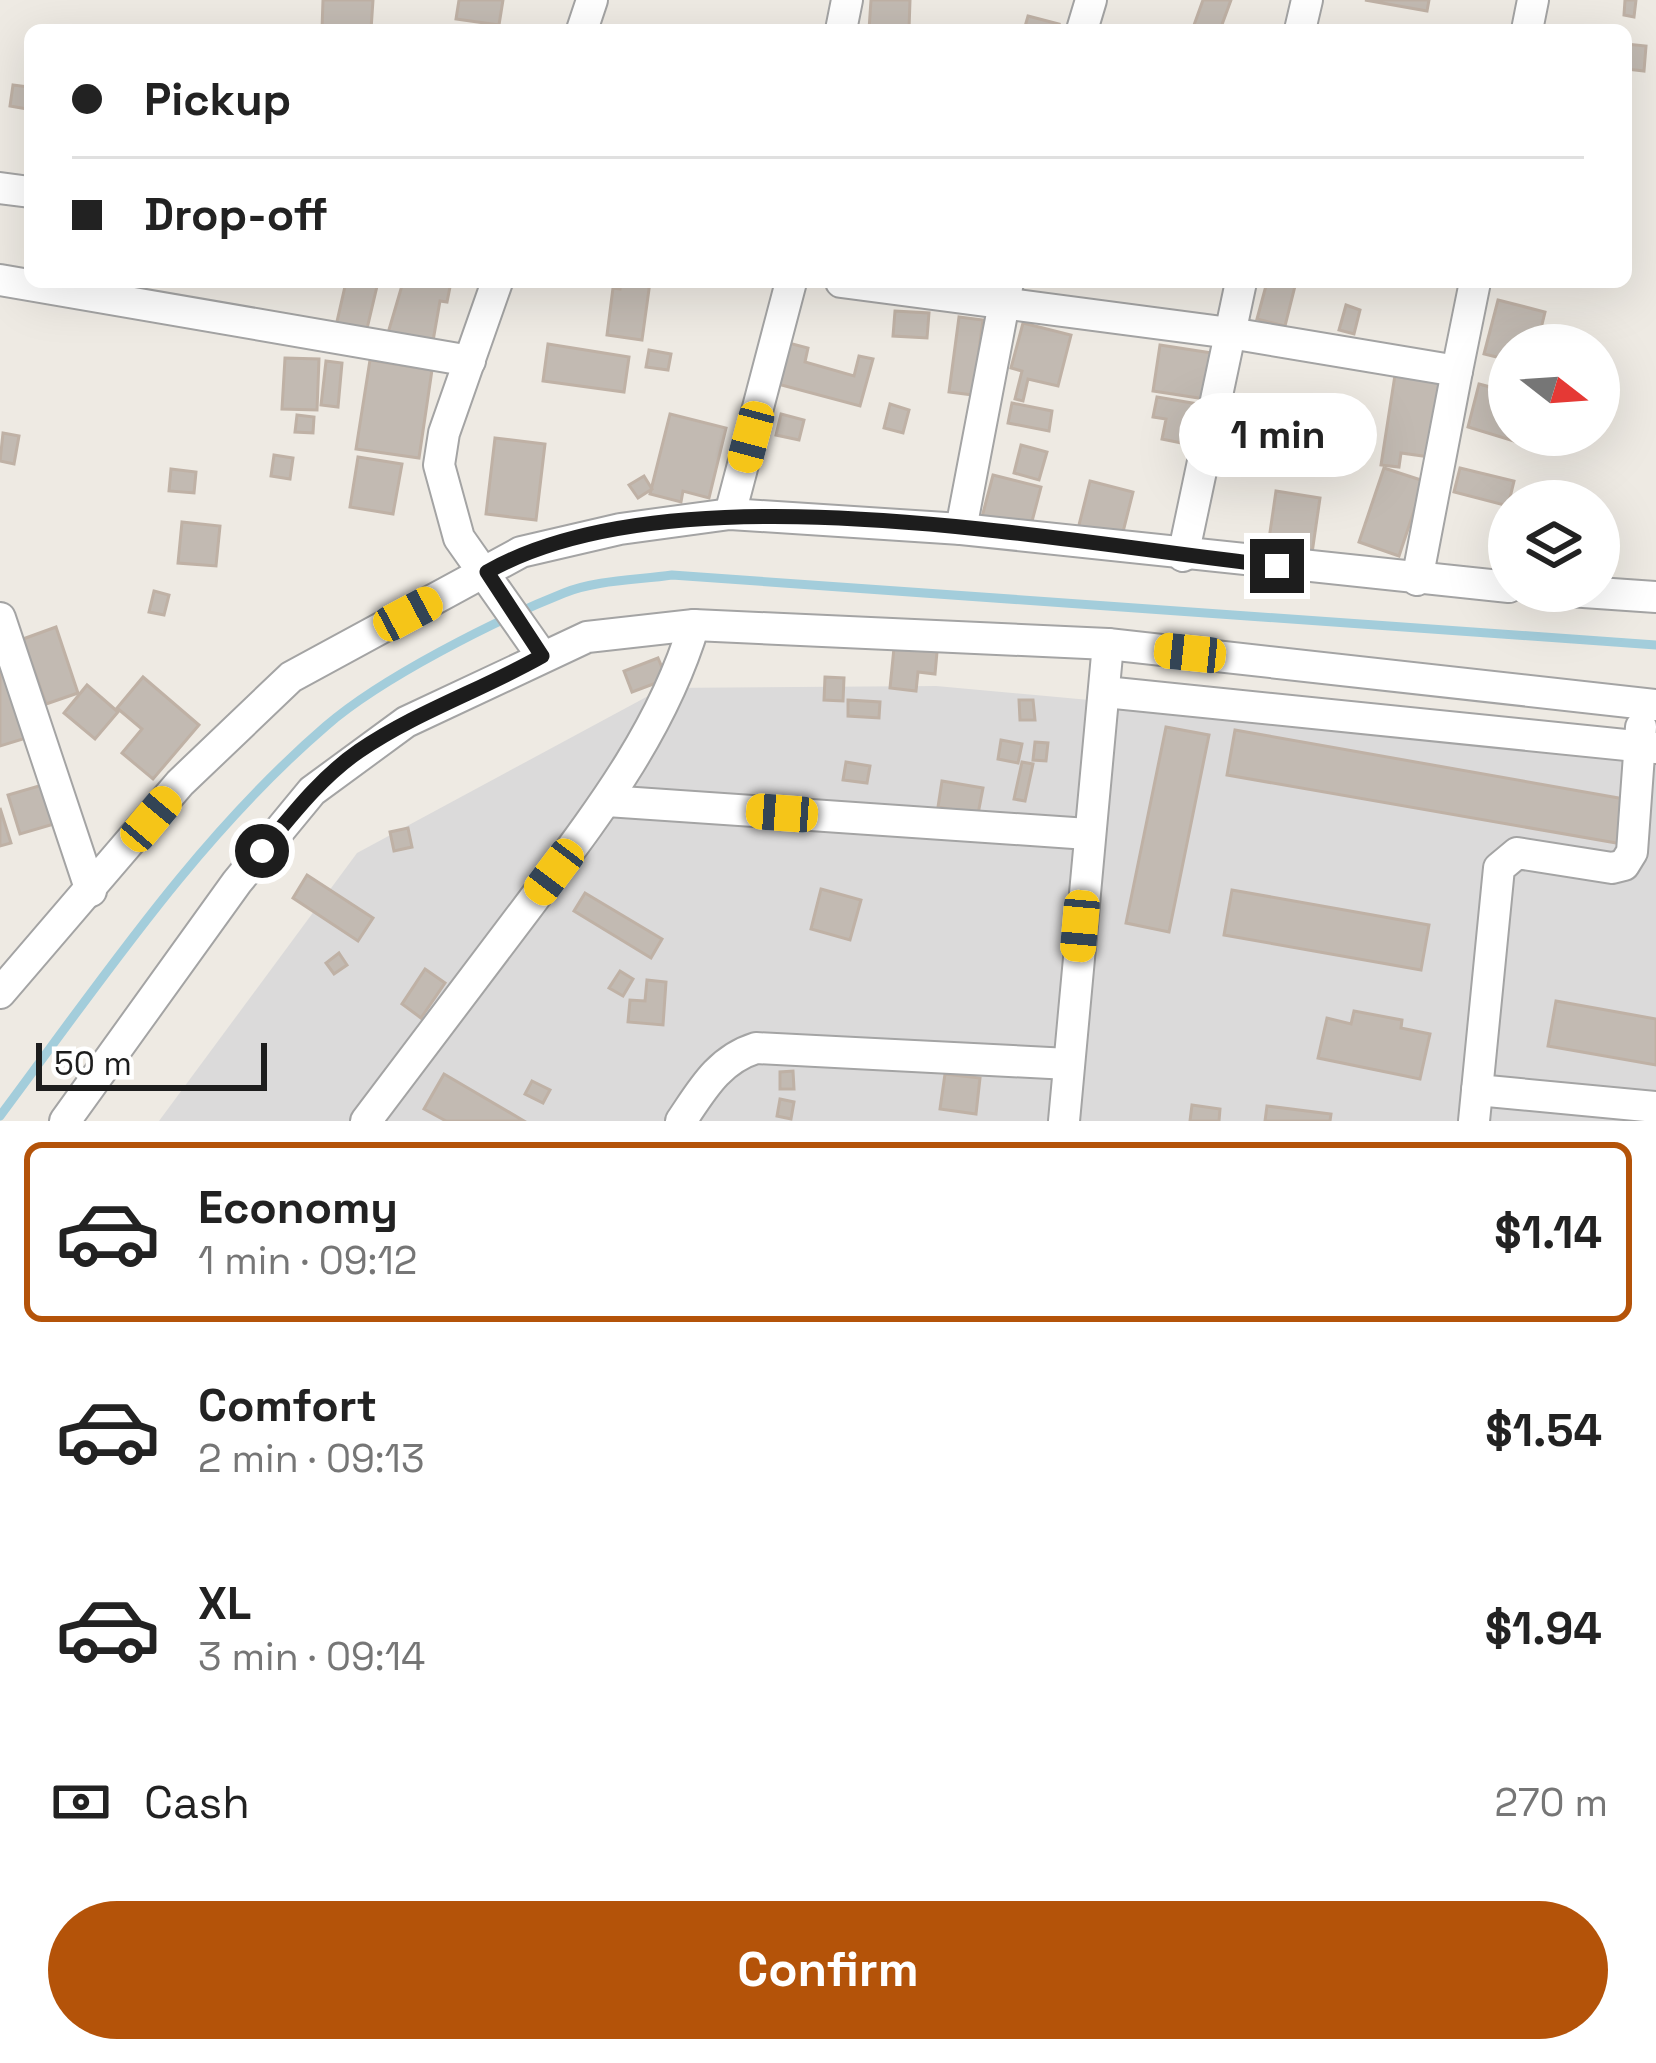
<!DOCTYPE html>
<html lang="en">
<head>
<meta charset="utf-8">
<style>
	body { margin:0; font-family:"Space Grotesk",sans-serif; background:#f6f6f6; color:#222; height:100vh; display:flex; flex-direction:column; font-size:45px; white-space:nowrap }
	* { box-sizing:border-box; margin:0 }
	p { font-size:39px; color:#767676 }
	.icon { flex:none; width:66px; height:66px; fill:none; stroke:currentColor; stroke-width:2; stroke-linecap:round; stroke-linejoin:round }
	.map { position:relative; height:1121px; overflow:hidden }
	.details { display:flex; flex-direction:column; background:#fff; flex:1 }
	.details>* { flex:none }
	.guide { position:absolute; left:24px; top:24px; width:1608px; height:264px; border-radius:18px; box-shadow:0 12px 48px #0002; display:grid; align-content:center; height:264px; padding:0 48px; background:#fff }
	.needle { width:78px; rotate:107deg }
	.buttons { position:absolute; left:1488px; top:324px; display:grid; gap:24px }
	.buttons a { display:grid; place-items:center; width:132px; height:132px; border-radius:50%; background:#fff; box-shadow:0 12px 48px #0002; font-size:60px }
	.scale { position:absolute; left:36px; bottom:30px; width:231px; box-sizing:border-box; padding-left:12px; border:6px solid #1d1d1d; border-top:0; font-size:33px; line-height:42px; white-space:nowrap; color:#1d1d1d; -webkit-text-stroke:9px #fff; paint-order:stroke }
	.end { position:absolute; width:54px; height:54px; margin:-27px; border:15px solid #1d1d1d; background:#fff; box-shadow:0 0 0 6px #fff }
	.from { border-radius:50% }
	.bubble { position:absolute; height:84px; border-radius:42px; background:#fff; box-shadow:0 12px 48px #0002; font-size:39px; font-weight:700; line-height:84px; text-align:center }
	.car { position:absolute; width:36px; height:72px; margin:-36px -18px; border-radius:15px; box-shadow:0 0 9px 3px #0007; background:linear-gradient(#f5c518 24%,#345 0 40%,#f5c518 0 76%,#345 0 86%,#f5c518 0) }
	.guide b { display:flex; align-items:center; gap:42px; height:114px; font-size:45px }
	.guide b+b { border-top:3px solid #e0e0e0 }
	.guide i { width:30px; height:30px; background:#222 }
	ul { padding:21px 0 0; list-style:none }
	li { display:flex; align-items:center; gap:36px; height:180px; margin:0 24px 18px; padding:0 24px; border:6px solid transparent; border-radius:18px }
	li div { flex:1 }
	li b { display:block; font-size:45px }
	li em { font-style:normal; font-weight:700 }
	li.current { border-color:#b45309 }
	li>.icon { width:108px; height:108px; stroke-width:1.5 }
	.pay { display:flex; align-items:center; gap:30px; height:132px; padding:0 48px; font-size:45px }
	.pay p { margin-inline-start:auto }
	.action { display:flex; gap:24px; margin-top:auto; padding:24px 48px }
	.action a { flex:1; height:138px; border-radius:72px; background:#b45309; color:#fff; font-size:48px; font-weight:700; line-height:138px; text-align:center }
	.map>svg:first-child { display:block }
	.residential { fill:#dbdada }
	.lines { fill:none; stroke-linecap:round; stroke-linejoin:round }
	.stream { stroke:#a3cddb; stroke-width:9 }
	.building { fill:#c2bab2; stroke:#bfb1a5; stroke-width:3 }
	.minor-casing { stroke:#a4a4a4; stroke-width:34 }
	.minor { stroke:#fff; stroke-width:30 }
	.route { stroke:#1d1d1d; stroke-width:15 }
</style>
</head>
<body>
<div class="map">
<svg width="1656" height="1121" viewBox="0 0 1656 1121">
	<rect width="100%" height="100%" fill="#eeeae3"/>
	<path class="residential" d="M 936,686 L 1656,752 L 1656,1121 L 159,1121 L 357,853 L 663,688 Z"/>
	<g class="lines">
		<path class="stream" d="M 0,1116 C 101,981 197,837 326,726 C 381,678 496,620 564,593 C 596,580 638,580 672,575 L 1656,645"/>
	</g>
	<g class="building">
		<path d="M 323,0 L 373,0 L 371,30 L 322,30 Z"/>
		<path d="M 459,0 L 503,0 L 499,25 L 456,19 Z"/>
		<path d="M 871,0 L 910,0 L 909,30 L 869,30 Z"/>
		<path d="M 1203,0 L 1231,0 L 1220,30 L 1194,25 Z"/>
		<path d="M 1365,0 L 1429,0 L 1427,11 Z"/>
		<path d="M 1625,0 L 1636,0 L 1634,17 L 1624,15 Z"/>
		<path d="M 1028,16 L 1059,24 L 1057,30 L 1024,30 Z"/>
		<path d="M 1626,44 L 1646,46 L 1644,71 L 1626,69 Z"/>
		<path d="M 13,85 L 29,87 L 27,109 L 10,106 Z"/>
		<path d="M 346,282 L 378,282 L 366,333 L 336,326 Z"/>
		<path d="M 403,282 L 451,282 L 447,302 L 440,301 L 433,341 L 388,333 Z"/>
		<path d="M 621,282 L 650,282 L 642,340 L 607,335 L 613,288 L 620,289 Z"/>
		<path d="M 1267,282 L 1296,282 L 1285,326 L 1257,319 Z"/>
		<path d="M 1498,300 L 1545,312 L 1537,345 L 1509,345 L 1509,360 L 1484,354 Z"/>
		<path d="M 1346,305 L 1360,310 L 1354,334 L 1339,330 Z"/>
		<path d="M 895,311 L 929,313 L 927,338 L 893,336 Z"/>
		<path d="M 959,317 L 983,320 L 973,395 L 949,392 Z"/>
		<path d="M 1023,323 L 1071,335 L 1058,386 L 1028,379 L 1023,401 L 1015,399 L 1022,371 L 1011,368 Z"/>
		<path d="M 781,341 L 808,348 L 805,362 L 854,376 L 859,356 L 873,359 L 860,406 L 770,382 Z"/>
		<path d="M 548,344 L 629,357 L 624,392 L 543,381 Z"/>
		<path d="M 1160,345 L 1212,353 L 1205,399 L 1153,391 Z"/>
		<path d="M 649,350 L 671,354 L 668,370 L 646,367 Z"/>
		<path d="M 285,358 L 319,359 L 317,410 L 282,409 Z"/>
		<path d="M 370,360 L 432,370 L 419,458 L 356,449 Z"/>
		<path d="M 326,361 L 342,363 L 338,407 L 321,405 Z"/>
		<path d="M 1395,375 L 1441,383 L 1430,457 L 1401,453 L 1399,467 L 1381,465 Z"/>
		<path d="M 1479,384 L 1509,392 L 1509,435 L 1541,435 L 1537,448 L 1468,427 Z"/>
		<path d="M 1157,397 L 1204,405 L 1196,446 L 1162,439 L 1166,419 L 1153,417 Z"/>
		<path d="M 1012,403 L 1052,411 L 1049,431 L 1008,423 Z"/>
		<path d="M 890,404 L 909,410 L 903,433 L 884,428 Z"/>
		<path d="M 670,414 L 726,428 L 709,498 L 683,491 L 681,502 L 650,494 Z"/>
		<path d="M 781,414 L 804,420 L 799,440 L 776,435 Z"/>
		<path d="M 297,415 L 314,417 L 313,433 L 295,432 Z"/>
		<path d="M 3,433 L 19,436 L 14,464 L 0,461 Z"/>
		<path d="M 495,438 L 545,444 L 536,520 L 486,514 Z"/>
		<path d="M 1021,445 L 1047,452 L 1039,480 L 1014,473 Z"/>
		<path d="M 274,455 L 293,458 L 290,479 L 271,476 Z"/>
		<path d="M 358,457 L 402,464 L 393,514 L 350,507 Z"/>
		<path d="M 1384,468 L 1424,481 L 1399,556 L 1359,542 Z"/>
		<path d="M 1460,468 L 1514,481 L 1508,506 L 1454,492 Z"/>
		<path d="M 171,469 L 196,472 L 194,493 L 169,491 Z"/>
		<path d="M 993,475 L 1041,487 L 1030,529 L 982,517 Z"/>
		<path d="M 644,476 L 652,489 L 638,498 L 629,485 Z"/>
		<path d="M 1090,481 L 1133,492 L 1121,540 L 1078,529 Z"/>
		<path d="M 1276,491 L 1320,498 L 1311,560 L 1267,553 Z"/>
		<path d="M 182,522 L 220,526 L 216,566 L 178,563 Z"/>
		<path d="M 154,591 L 169,595 L 164,615 L 149,612 Z"/>
		<path d="M 56,627 L 78,693 L 46,704 L 23,639 Z"/>
		<path d="M 894,648 L 937,652 L 935,674 L 918,672 L 916,691 L 890,688 Z"/>
		<path d="M 0,655 L 26,738 L 0,746 Z"/>
		<path d="M 658,658 L 667,679 L 632,692 L 624,671 Z"/>
		<path d="M 143,677 L 199,725 L 153,779 L 122,753 L 142,729 L 117,708 Z"/>
		<path d="M 825,677 L 844,678 L 843,701 L 824,700 Z"/>
		<path d="M 87,685 L 118,712 L 95,739 L 64,713 Z"/>
		<path d="M 848,700 L 880,702 L 879,718 L 848,716 Z"/>
		<path d="M 1019,700 L 1033,700 L 1035,720 L 1020,720 Z"/>
		<path d="M 1166,727 L 1209,735 L 1169,932 L 1126,923 Z"/>
		<path d="M 1235,730 L 1630,800 L 1622,844 L 1227,775 Z"/>
		<path d="M 1001,740 L 1022,744 L 1018,763 L 998,759 Z"/>
		<path d="M 1035,742 L 1048,743 L 1046,761 L 1033,760 Z"/>
		<path d="M 846,762 L 870,766 L 867,783 L 843,780 Z"/>
		<path d="M 1022,762 L 1033,764 L 1025,801 L 1014,799 Z"/>
		<path d="M 942,781 L 983,788 L 978,814 L 938,807 Z"/>
		<path d="M 42,785 L 54,824 L 20,834 L 8,795 Z"/>
		<path d="M 0,808 L 11,843 L 0,846 Z"/>
		<path d="M 408,828 L 412,847 L 394,851 L 390,832 Z"/>
		<path d="M 307,875 L 373,918 L 358,941 L 293,898 Z"/>
		<path d="M 821,889 L 861,900 L 850,940 L 811,929 Z"/>
		<path d="M 1232,890 L 1429,925 L 1421,970 L 1224,935 Z"/>
		<path d="M 585,893 L 662,939 L 651,958 L 574,911 Z"/>
		<path d="M 339,953 L 347,965 L 334,974 L 326,963 Z"/>
		<path d="M 425,969 L 445,983 L 421,1018 L 402,1004 Z"/>
		<path d="M 620,971 L 633,979 L 623,996 L 609,988 Z"/>
		<path d="M 647,980 L 666,982 L 663,1025 L 628,1022 L 630,1000 L 645,1001 Z"/>
		<path d="M 1556,1001 L 1656,1019 L 1656,1065 L 1548,1046 Z"/>
		<path d="M 1354,1011 L 1402,1020 L 1401,1028 L 1430,1034 L 1420,1079 L 1318,1058 L 1327,1018 L 1351,1024 Z"/>
		<path d="M 793,1071 L 794,1089 L 780,1089 L 780,1072 Z"/>
		<path d="M 444,1074 L 524,1121 L 446,1121 L 424,1109 Z"/>
		<path d="M 945,1074 L 980,1078 L 976,1114 L 940,1109 Z"/>
		<path d="M 532,1081 L 550,1090 L 543,1103 L 525,1094 Z"/>
		<path d="M 780,1099 L 794,1102 L 791,1119 L 777,1116 Z"/>
		<path d="M 1192,1105 L 1220,1109 L 1219,1121 L 1190,1121 Z"/>
		<path d="M 1267,1106 L 1331,1114 L 1330,1121 L 1265,1121 Z"/>
	</g>
	<g class="lines">
		<defs>
			<g id="minor">
				<path d="M 582,30 L 592,0"/>
				<path d="M 841,30 L 847,0"/>
				<path d="M 1082,30 L 1091,0"/>
				<path d="M 1300,30 L 1307,0"/>
				<path d="M 1527,30 L 1533,0"/>
				<path d="M 0,188 L 30,192"/>
				<path d="M 0,280 L 470,361"/>
				<path d="M 497,282 L 444,433 L 439,465 L 459,538 L 542,656"/>
				<path d="M 841,282 L 1230,333 L 1457,371 L 1417,580"/>
				<path d="M 1457,371 L 1475,282"/>
				<path d="M 730,514 L 791,282"/>
				<path d="M 961,529 L 1008,282"/>
				<path d="M 1183,556 L 1241,282"/>
				<path d="M 1569,591 L 1656,597"/>
				<path d="M 0,618 L 91,891"/>
				<path d="M 1105,692 L 1656,748"/>
				<path d="M 607,801 L 1088,834"/>
				<path d="M 0,993 L 180,783 L 291,677 L 521,552 L 620,529 L 730,514 L 961,529 L 1509,587"/>
				<path d="M 1477,1090 L 1656,1107"/>
				<path d="M 65,1121 L 237,882 L 312,791 L 406,722 L 587,637 L 694,625 L 1108,644 L 1656,705"/>
				<path d="M 366,1121 C 420,1050 473,979 527,908 C 594,818 661,734 694,625"/>
				<path d="M 681,1121 C 702,1090 718,1060 756,1048 L 1069,1064"/>
				<path d="M 1064,1121 L 1108,644"/>
				<path d="M 1474,1121 L 1499,868 L 1517,853 L 1612,868 L 1624,865 L 1632,852 L 1641,727"/>
			</g>
		</defs>
		<use href="#minor" class="minor-casing"/>
		<use href="#minor" class="minor"/>
	</g>
	<g class="lines">
		<path class="route" d="M 262,851 C 292,815 320,778 359,751 C 416,712 482,690 542,656 L 487,572 C 678,464 1062,543 1277,566"/>
	</g>
</svg>
<div class="buttons">
<a><svg class="needle" viewBox="-14 -14 28 28"><path d="M0-13l5 13h-10z" fill="#e53935"/><path d="M0 13l5-13h-10z" fill="#767676"/></svg></a>
<a><svg class="icon" aria-label="layers" viewBox="0 0 24 24"><path d="M12 4l9 5-9 5-9-5zM3 14l9 5 9-5"/></svg></a>
</div>
<div class="scale">50 m</div>
<i class="end from" style="left:262px;top:851px"></i>
<i class="end" style="left:1277px;top:566px"></i>
<div class="bubble" style="left:1179px;top:393px;width:198px">1 min</div>
<i class="car" style="left:751px;top:437px;rotate:195deg"></i>
<i class="car" style="left:408px;top:614px;rotate:62deg"></i>
<i class="car" style="left:1190px;top:653px;rotate:276deg"></i>
<i class="car" style="left:782px;top:813px;rotate:274deg"></i>
<i class="car" style="left:151px;top:819px;rotate:40deg"></i>
<i class="car" style="left:554px;top:872px;rotate:217deg"></i>
<i class="car" style="left:1080px;top:926px;rotate:185deg"></i>
<div class="guide">
<b><i class="from"></i>Pickup</b>
<b><i></i>Drop-off</b>
</div>
</div>
<section class="details">
<ul>
<li class="current"><svg class="icon" aria-label="car" viewBox="0 0 24 24"><path d="M5 17H2v-5l4-1 3-4h7l3 4 3 1v5h-3M9 17h6M6 11h13"/><circle cx="7" cy="17" r="2"/><circle cx="17" cy="17" r="2"/></svg><div><b>Economy</b><p>1 min · 09:12</p></div><em>$1.14</em></li>
<li><svg class="icon" aria-label="car" viewBox="0 0 24 24"><path d="M5 17H2v-5l4-1 3-4h7l3 4 3 1v5h-3M9 17h6M6 11h13"/><circle cx="7" cy="17" r="2"/><circle cx="17" cy="17" r="2"/></svg><div><b>Comfort</b><p>2 min · 09:13</p></div><em>$1.54</em></li>
<li><svg class="icon" aria-label="car" viewBox="0 0 24 24"><path d="M5 17H2v-5l4-1 3-4h7l3 4 3 1v5h-3M9 17h6M6 11h13"/><circle cx="7" cy="17" r="2"/><circle cx="17" cy="17" r="2"/></svg><div><b>XL</b><p>3 min · 09:14</p></div><em>$1.94</em></li>
</ul>
<div class="pay"><svg class="icon" aria-label="cash" viewBox="0 0 24 24"><path d="M3 7h18v10H3z"/><circle cx="12" cy="12" r="2"/></svg>Cash<p>270 m</p></div>
<div class="action"><a>Confirm</a></div>
</section>
</body>
</html>
